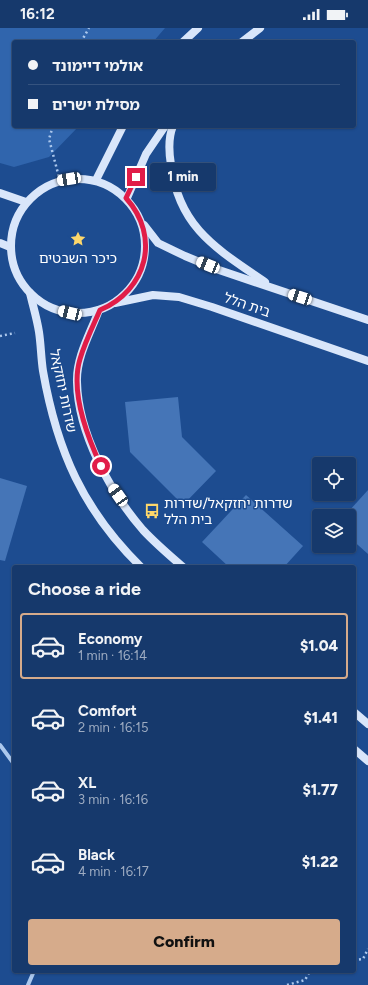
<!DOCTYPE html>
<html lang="en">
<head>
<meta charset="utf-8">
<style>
	body { margin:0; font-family:Figtree,"Noto Sans Hebrew",sans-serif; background:#234474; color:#f1f3f6; height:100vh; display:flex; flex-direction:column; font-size:15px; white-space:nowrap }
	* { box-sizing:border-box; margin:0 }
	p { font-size:13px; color:#9eacc2 }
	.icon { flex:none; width:22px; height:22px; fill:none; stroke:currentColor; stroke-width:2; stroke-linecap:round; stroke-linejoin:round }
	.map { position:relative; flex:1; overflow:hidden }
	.side { position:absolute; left:12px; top:537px; width:344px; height:408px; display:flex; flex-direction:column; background:#16396c; border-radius:4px; box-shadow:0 1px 3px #0004,0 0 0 1px #35537f }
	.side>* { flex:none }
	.banner { position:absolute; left:12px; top:12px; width:344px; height:88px; border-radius:4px; box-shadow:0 1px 3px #0004,0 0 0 1px #35537f; display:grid; align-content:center; height:88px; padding:0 16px; background:#16396c }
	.controls { position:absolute; left:312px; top:429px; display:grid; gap:8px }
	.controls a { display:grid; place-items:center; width:44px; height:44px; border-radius:4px; background:#16396c; box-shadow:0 1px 3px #0004,0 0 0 1px #35537f; font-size:20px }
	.end { position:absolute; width:18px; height:18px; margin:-9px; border:5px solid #e11d48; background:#fff; box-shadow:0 0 0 2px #fff }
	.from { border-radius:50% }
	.bubble { position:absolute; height:28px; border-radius:4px; background:#16396c; box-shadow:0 1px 3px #0004,0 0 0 1px #35537f; font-size:13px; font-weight:800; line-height:28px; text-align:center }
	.car { position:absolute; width:12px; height:24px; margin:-12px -6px; border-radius:5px; box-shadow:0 0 3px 1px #0007; background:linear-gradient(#fff 24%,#345 0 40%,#fff 0 76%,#345 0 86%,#fff 0) }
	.banner b { display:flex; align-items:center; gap:14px; height:38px; font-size:15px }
	.banner b+b { border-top:1px solid #35537f }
	.banner i { width:10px; height:10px; background:#f1f3f6 }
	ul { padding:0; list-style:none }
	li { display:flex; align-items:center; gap:12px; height:66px; margin:0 8px 6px; padding:0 8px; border:2px solid transparent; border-radius:4px }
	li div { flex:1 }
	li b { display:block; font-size:15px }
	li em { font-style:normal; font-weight:800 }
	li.active { border-color:#d6ab8b }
	li>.icon { width:36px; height:36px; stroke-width:1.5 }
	h2 { padding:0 16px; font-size:18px; line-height:48px }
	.button { display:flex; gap:8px; margin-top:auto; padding:8px 16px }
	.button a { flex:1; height:46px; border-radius:4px; background:#d6ab8b; color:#111; font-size:16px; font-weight:800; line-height:46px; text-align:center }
	.status { display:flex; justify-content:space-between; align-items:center; height:28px; padding:0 20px; background:#16396c; direction:ltr }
	.status svg { height:11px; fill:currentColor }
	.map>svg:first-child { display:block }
	.green { fill:#3065ad }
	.building { fill:#4575b7 }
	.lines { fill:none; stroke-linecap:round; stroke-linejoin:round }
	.path { stroke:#acc8ed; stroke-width:2.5; stroke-dasharray:2 3; stroke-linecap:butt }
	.street { stroke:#acc8ed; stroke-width:4 }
	.secondary { stroke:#d9e6fa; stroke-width:8 }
	.route { stroke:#e11d48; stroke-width:5 }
	.labels { text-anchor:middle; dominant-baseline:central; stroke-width:3; stroke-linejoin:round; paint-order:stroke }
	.poi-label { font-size:14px; fill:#fff; stroke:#1d4c90 }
	.street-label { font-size:14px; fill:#fff; stroke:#1d4c90 }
</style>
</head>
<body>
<div class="status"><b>16:12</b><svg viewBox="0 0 49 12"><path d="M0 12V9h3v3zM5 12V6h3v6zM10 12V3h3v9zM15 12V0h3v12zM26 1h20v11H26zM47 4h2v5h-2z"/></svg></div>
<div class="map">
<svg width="368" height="957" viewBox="0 0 368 957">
	<rect width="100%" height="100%" fill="#1d4c90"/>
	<path class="green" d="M 0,0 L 165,0 L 153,14 L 14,14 L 14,98 L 79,98 L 49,129 L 14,139 L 0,135 Z"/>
	<g class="building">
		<path d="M 178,369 L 182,409 L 216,443 L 183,477 L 130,424 L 125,374 Z"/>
		<path d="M 0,450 L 27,458 L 5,533 L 0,532 Z"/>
		<path d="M 368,462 L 368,526 L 349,509 L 349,483 Z"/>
		<path d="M 246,467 L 303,518 L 284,539 L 229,539 L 202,514 Z"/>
	</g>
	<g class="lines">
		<g class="path">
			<path d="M 81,14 L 89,0"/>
			<path d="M 53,98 L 49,111 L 60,153"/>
			<path d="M 0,308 L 15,305"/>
			<path d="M 354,932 L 363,931 L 368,921"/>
			<path d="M 287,957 L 305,952 L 310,943"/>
		</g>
		<g class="street">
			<path d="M 0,717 L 14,736"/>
			<path d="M 28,957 L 34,943"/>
		</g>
		<g class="secondary">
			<path d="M 183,14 L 198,0"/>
			<path d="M 242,14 L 260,0"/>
			<path d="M 173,98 C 168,110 169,125 171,137 C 179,200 217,221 265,254"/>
			<circle cx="78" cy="218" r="67"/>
			<path d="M 96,152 L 123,98"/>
			<path d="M 0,165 L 26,174"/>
			<path d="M 127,170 L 146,126 L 165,98"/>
			<path d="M 144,197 L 158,215 L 185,228 L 219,242 L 368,292"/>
			<path d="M 0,215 L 10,219"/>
			<path d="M 30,265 C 33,278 37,291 39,304 C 41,317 41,330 43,343 C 57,423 83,482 141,539"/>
			<path d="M 115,275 L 153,267 L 179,269 L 212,279 L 368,333"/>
			<path d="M 99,282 C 91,304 76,329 77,354 C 78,405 110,464 143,502 C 155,515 169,527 183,539"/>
			<path d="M 354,684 L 368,696"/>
			<path d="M 354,721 L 368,733"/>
		</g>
	</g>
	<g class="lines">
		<path class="route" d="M 101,438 C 87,408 70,364 80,331 C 85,314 93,298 100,282 C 147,262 161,209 126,170 L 136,149"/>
	</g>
	<defs>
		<symbol id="sight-bare" viewBox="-9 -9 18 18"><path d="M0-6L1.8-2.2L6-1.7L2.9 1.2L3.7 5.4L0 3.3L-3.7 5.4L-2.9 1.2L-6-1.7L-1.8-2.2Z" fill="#fdd76b" stroke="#1d4c90" stroke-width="2.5" paint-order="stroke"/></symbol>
		<symbol id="bus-bare" viewBox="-9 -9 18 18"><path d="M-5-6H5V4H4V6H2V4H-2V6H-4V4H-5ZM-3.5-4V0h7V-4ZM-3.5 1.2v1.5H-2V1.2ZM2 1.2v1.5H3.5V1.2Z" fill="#fdd76b" stroke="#1d4c90" stroke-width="2.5" paint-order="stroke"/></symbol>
	</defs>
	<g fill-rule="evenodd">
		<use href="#sight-bare" x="67" y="200" width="22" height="22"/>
		<use href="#bus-bare" x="141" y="472" width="22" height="22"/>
	</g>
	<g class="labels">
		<g class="poi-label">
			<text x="78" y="230">כיכר השבטים</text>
			<text x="164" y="475" text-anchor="start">שדרות יחזקאל/שדרות<tspan x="164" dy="16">בית הלל</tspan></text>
		</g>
		<g class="street-label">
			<text transform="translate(247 277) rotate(19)">בית הלל</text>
			<text transform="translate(63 363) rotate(78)">שדרות יחזקאל</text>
		</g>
	</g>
</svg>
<div class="controls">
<a><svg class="icon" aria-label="locate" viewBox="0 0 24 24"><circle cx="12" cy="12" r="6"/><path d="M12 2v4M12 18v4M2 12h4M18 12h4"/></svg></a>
<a><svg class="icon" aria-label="layers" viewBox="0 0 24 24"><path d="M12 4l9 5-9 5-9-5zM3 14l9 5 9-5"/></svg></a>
</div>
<i class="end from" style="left:101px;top:438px"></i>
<i class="end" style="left:136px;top:149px"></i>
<div class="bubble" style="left:150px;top:135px;width:66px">1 min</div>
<i class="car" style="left:69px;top:151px;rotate:261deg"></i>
<i class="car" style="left:208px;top:237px;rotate:292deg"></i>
<i class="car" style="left:300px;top:269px;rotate:288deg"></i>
<i class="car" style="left:70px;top:285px;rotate:284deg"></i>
<i class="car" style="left:118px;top:467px;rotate:325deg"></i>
<div class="banner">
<b><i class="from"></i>אולמי דיימונד</b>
<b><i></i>מסילת ישרים</b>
</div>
<section class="side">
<h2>Choose a ride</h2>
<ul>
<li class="active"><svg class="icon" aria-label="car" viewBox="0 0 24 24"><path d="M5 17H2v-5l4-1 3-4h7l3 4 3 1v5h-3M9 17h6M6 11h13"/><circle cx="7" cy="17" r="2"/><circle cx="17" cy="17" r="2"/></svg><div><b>Economy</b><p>1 min · 16:14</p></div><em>$1.04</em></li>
<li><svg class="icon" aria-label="car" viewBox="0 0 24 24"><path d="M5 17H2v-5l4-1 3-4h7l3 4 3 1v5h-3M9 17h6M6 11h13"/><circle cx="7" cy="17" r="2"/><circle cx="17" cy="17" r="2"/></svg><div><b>Comfort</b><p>2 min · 16:15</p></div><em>$1.41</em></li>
<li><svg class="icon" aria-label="car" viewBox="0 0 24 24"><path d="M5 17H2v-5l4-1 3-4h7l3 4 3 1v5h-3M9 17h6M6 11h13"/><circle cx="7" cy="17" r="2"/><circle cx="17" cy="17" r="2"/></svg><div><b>XL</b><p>3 min · 16:16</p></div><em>$1.77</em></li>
<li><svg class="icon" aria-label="car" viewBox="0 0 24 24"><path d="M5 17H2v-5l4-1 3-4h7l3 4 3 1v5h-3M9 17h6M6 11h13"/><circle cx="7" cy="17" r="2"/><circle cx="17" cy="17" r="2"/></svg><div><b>Black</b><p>4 min · 16:17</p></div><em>$1.22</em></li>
</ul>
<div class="button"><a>Confirm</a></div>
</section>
</div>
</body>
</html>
